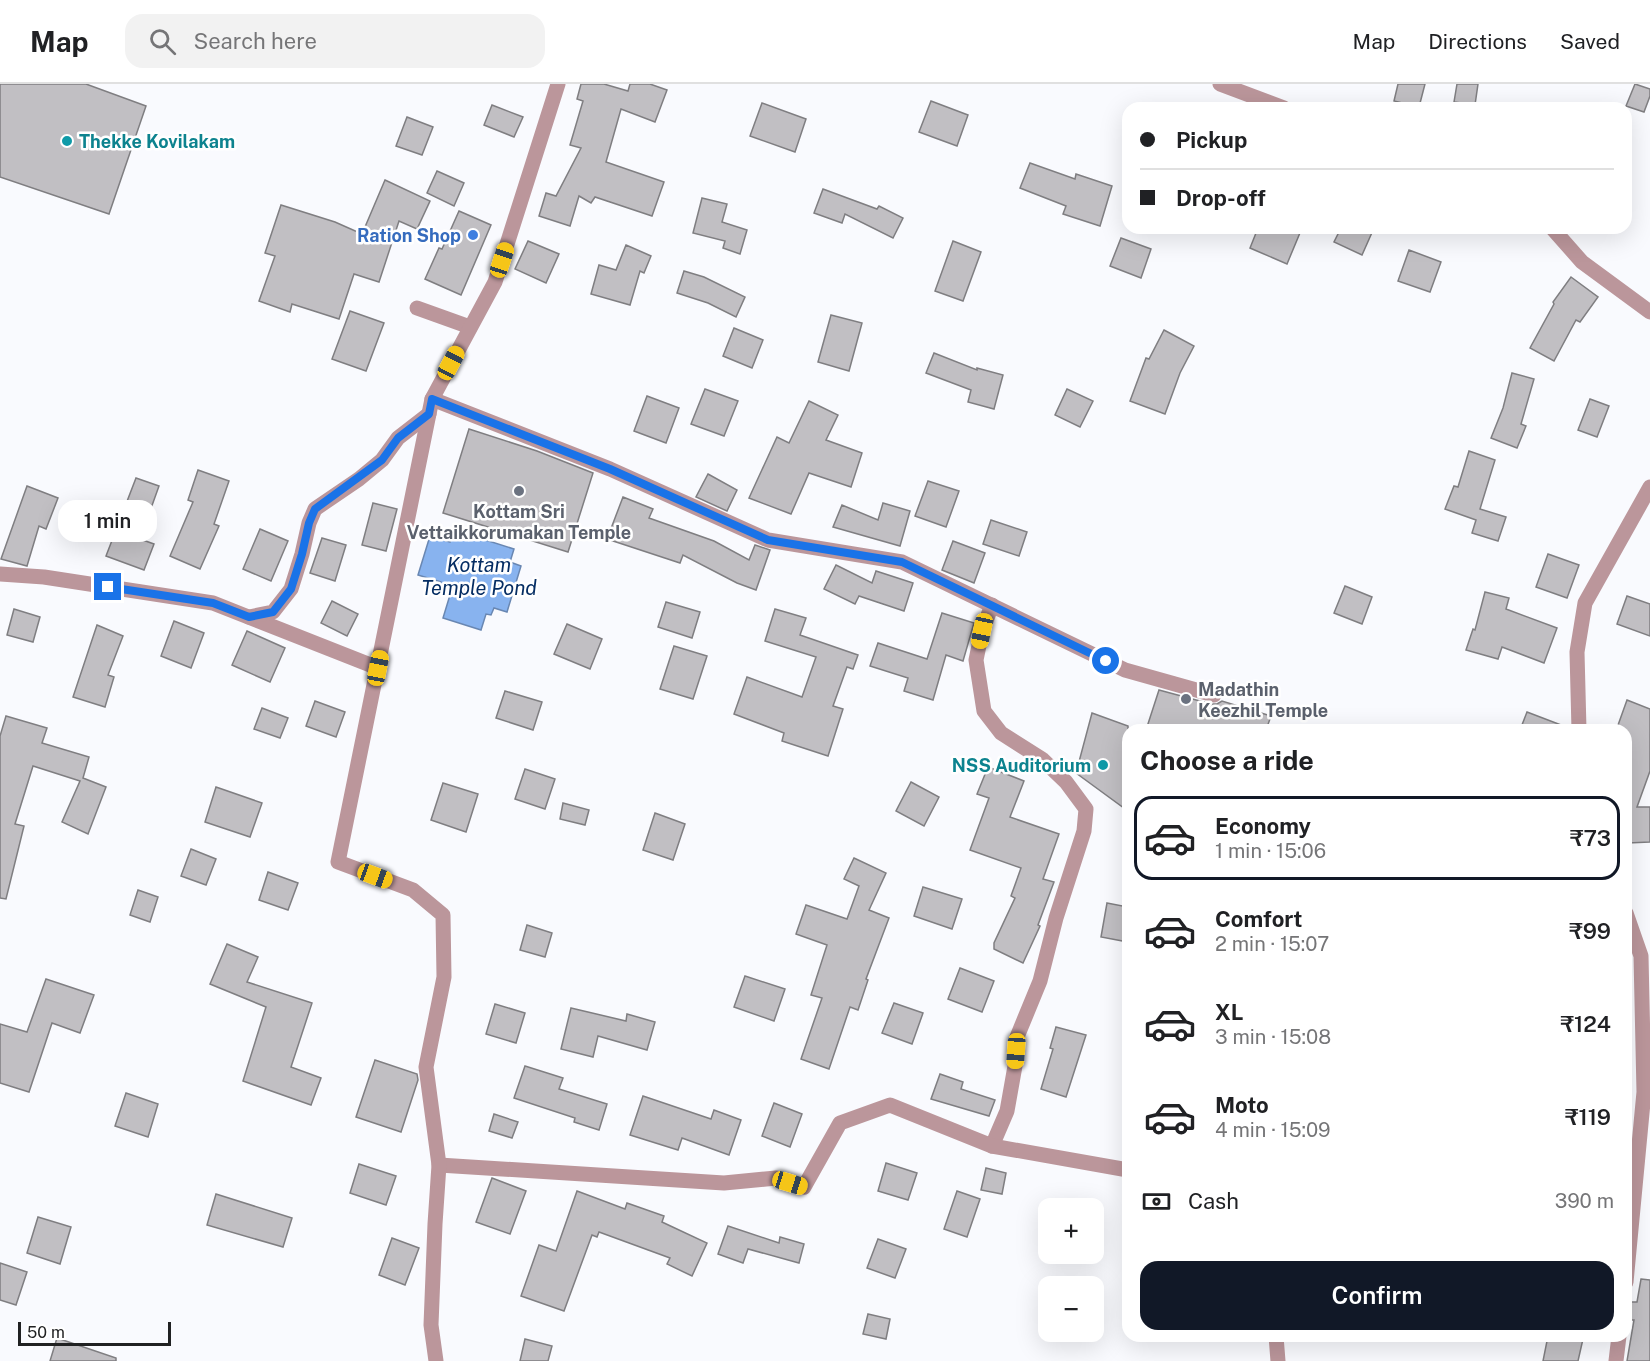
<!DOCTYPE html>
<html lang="en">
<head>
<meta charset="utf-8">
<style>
	body { margin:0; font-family:"Public Sans",sans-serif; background:#f2f2f2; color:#202124; height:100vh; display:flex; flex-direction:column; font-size:22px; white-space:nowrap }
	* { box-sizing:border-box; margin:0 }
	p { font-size:20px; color:#757577 }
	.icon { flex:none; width:33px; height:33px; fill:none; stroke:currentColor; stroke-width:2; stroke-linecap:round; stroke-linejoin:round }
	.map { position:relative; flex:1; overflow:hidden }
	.drawer { position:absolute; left:1122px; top:640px; width:510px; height:618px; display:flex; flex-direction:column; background:#fff; border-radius:18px; box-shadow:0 6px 24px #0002 }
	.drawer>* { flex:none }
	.top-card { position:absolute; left:1122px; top:18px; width:510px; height:132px; border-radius:18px; box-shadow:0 6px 24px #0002; display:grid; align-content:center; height:132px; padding:0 18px; background:#fff }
	.tools { position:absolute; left:1038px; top:1114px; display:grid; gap:12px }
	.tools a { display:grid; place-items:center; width:66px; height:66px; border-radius:12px; background:#fff; box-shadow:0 6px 24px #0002; font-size:30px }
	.scale { position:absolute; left:18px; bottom:15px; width:153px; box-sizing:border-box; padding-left:6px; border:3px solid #202122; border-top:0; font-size:16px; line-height:21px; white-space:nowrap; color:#202122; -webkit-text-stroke:4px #fff; paint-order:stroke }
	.end { position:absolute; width:27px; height:27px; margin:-14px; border:8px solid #1a73e8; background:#fff; box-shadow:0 0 0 3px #fff }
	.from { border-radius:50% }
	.bubble { position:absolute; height:42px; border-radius:18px; background:#fff; box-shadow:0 6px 24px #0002; font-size:20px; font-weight:600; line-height:42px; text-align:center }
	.car { position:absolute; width:18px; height:36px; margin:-18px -9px; border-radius:8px; box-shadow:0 0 4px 2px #0007; background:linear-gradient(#f5c518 24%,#345 0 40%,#f5c518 0 76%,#345 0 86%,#f5c518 0) }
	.top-card b { display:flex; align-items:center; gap:21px; height:57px; font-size:22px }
	.top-card b+b { border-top:2px solid #e0e0e0 }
	.top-card i { width:15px; height:15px; background:#202124 }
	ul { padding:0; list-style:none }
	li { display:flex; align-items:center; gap:18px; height:84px; margin:0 12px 9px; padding:0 6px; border:3px solid transparent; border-radius:18px }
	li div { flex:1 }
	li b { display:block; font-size:22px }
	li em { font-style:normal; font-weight:600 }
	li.active { border-color:#111827 }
	li>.icon { width:54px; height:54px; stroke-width:1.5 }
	h2 { padding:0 18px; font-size:27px; line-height:72px }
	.pay { display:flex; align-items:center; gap:15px; height:66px; padding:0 18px; font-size:22px }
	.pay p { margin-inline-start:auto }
	.button { display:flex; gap:12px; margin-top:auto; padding:12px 18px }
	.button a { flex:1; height:69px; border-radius:18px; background:#111827; color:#fff; font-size:24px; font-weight:600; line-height:69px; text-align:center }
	header { display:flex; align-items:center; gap:36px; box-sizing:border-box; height:84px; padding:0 30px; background:#fff; border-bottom:2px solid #e0e0e0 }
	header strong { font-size:28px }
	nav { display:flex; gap:33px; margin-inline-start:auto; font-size:21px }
	.search { width:420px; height:54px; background:#f2f2f2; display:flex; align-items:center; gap:15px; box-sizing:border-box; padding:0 21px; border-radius:18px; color:#757577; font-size:22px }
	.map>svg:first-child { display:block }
	.water { fill:#88b3ef; stroke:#6987b2; stroke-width:1.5 }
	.building { fill:#c1bfc3; stroke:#7f7e81; stroke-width:1.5 }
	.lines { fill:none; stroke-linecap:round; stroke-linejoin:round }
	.minor { stroke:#bb969b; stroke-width:15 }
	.route { stroke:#1a73e8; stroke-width:8 }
	.culture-dot { fill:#0f9aa8; stroke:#fff; stroke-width:2 }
	.shop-dot { fill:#3f7fe0; stroke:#fff; stroke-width:2 }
	.worship-dot { fill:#6b7280; stroke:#fff; stroke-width:2 }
	.labels { text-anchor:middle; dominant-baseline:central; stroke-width:5; stroke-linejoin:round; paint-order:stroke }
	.culture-label { font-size:18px; font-weight:bold; fill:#0d838f; stroke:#fff; text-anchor:start }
	.shop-label { font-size:18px; font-weight:bold; fill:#366cbe; stroke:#fff; text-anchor:end }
	.worship-label { font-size:18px; font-weight:bold; fill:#5b616d; stroke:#fff }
	.water-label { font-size:20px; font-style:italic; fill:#052d63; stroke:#fff }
</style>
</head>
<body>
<header>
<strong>Map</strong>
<div class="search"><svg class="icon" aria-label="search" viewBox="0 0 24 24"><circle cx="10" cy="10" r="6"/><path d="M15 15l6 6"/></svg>Search here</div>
<nav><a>Map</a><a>Directions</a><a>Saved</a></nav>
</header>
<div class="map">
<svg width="1650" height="1277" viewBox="0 0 1650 1277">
	<rect width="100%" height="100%" fill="#f9fafe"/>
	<path class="water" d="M 454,446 L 514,465 L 510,478 L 521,482 L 507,528 L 494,524 L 491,531 L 486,530 L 481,546 L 443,534 L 450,511 L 438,507 L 441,498 L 418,491 L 430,452 L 450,458 Z"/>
	<g class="building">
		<path d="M 0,0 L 86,0 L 146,22 L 109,130 L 0,93 Z"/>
		<path d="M 581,0 L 604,0 L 628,7 L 630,0 L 650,0 L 667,6 L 655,38 L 621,25 L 606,78 L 664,98 L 652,132 L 595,113 L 591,119 L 579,112 L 570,142 L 539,132 L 546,109 L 556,112 L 581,64 L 570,61 L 583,17 L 577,15 Z"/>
		<path d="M 1398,0 L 1425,0 L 1419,23 L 1394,17 Z"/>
		<path d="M 1457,0 L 1478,0 L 1475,21 L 1454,18 Z"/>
		<path d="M 1635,0 L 1650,5 L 1650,12 L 1644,28 L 1626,22 Z"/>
		<path d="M 931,17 L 968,31 L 957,62 L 919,48 Z"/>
		<path d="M 762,19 L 806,35 L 795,68 L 750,52 Z"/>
		<path d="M 492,21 L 523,33 L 514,53 L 484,41 Z"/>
		<path d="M 407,33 L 433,43 L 422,71 L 396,62 Z"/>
		<path d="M 1030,79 L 1075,95 L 1076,90 L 1112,102 L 1100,142 L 1063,130 L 1066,122 L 1020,104 Z"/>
		<path d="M 437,87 L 464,99 L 454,122 L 427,109 Z"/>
		<path d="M 385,96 L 430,117 L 417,145 L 399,137 L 379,198 L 354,190 L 339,235 L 292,220 L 290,228 L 259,217 L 275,172 L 265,169 L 281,121 L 335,138 L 362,150 Z"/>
		<path d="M 823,105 L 877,125 L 879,122 L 903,134 L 893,154 L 845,130 L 842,139 L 814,129 Z"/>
		<path d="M 702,114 L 727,120 L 722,138 L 747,146 L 740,170 L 723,164 L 725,157 L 693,149 Z"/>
		<path d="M 459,127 L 491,141 L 461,211 L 425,195 L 439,164 L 442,165 Z"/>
		<path d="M 1258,144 L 1302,144 L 1287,180 L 1250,164 Z"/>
		<path d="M 1341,144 L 1374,144 L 1362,171 L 1334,158 Z"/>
		<path d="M 1121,154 L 1151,165 L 1141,194 L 1110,182 Z"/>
		<path d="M 528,157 L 559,170 L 546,199 L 515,185 Z"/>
		<path d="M 953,157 L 981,168 L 963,217 L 935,207 Z"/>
		<path d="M 626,161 L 651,172 L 644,189 L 640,187 L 630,221 L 591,210 L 599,181 L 616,186 Z"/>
		<path d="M 1409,166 L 1441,178 L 1430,208 L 1398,197 Z"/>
		<path d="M 684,187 L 704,193 L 745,213 L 736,233 L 708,219 L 677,209 Z"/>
		<path d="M 1571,193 L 1598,213 L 1580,238 L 1576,236 L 1554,277 L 1530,264 L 1554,220 L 1553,218 Z"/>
		<path d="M 350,227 L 384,239 L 366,287 L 332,275 Z"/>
		<path d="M 831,231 L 862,239 L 849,287 L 818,278 Z"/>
		<path d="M 734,244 L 763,256 L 752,284 L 723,272 Z"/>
		<path d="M 1164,246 L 1194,262 L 1180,289 L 1165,330 L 1130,317 L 1146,274 L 1149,275 Z"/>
		<path d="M 934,269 L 977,286 L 977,284 L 1003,291 L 994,325 L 968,318 L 971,306 L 926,289 Z"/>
		<path d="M 1512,289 L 1534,295 L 1521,340 L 1526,342 L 1517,364 L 1491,354 L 1503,324 Z"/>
		<path d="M 705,305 L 738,317 L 724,352 L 691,340 Z"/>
		<path d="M 1067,305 L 1093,317 L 1080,343 L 1055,331 Z"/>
		<path d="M 647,312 L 679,324 L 666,359 L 634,347 Z"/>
		<path d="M 1590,315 L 1609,322 L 1597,353 L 1578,346 Z"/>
		<path d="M 809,317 L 838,331 L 826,356 L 862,369 L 851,403 L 809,389 L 791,430 L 749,414 L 777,353 L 789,359 Z"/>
		<path d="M 469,345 L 537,367 L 593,389 L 568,468 L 443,429 Z"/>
		<path d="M 1469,367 L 1495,376 L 1480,425 L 1506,433 L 1498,457 L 1472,449 L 1476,436 L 1445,425 L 1454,402 L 1458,403 Z"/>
		<path d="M 198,386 L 229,397 L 214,440 L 219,442 L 200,485 L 170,472 L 193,418 L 188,416 Z"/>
		<path d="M 708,390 L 737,406 L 727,427 L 696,413 Z"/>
		<path d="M 136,394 L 159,402 L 140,455 L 154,460 L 144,486 L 106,472 Z"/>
		<path d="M 928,397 L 959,407 L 946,443 L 915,432 Z"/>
		<path d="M 27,402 L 58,414 L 46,445 L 39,442 L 27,482 L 1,475 Z"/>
		<path d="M 623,413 L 653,425 L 649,434 L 714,457 L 749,476 L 755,461 L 770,466 L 756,506 L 737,499 L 683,471 L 680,479 L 607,455 Z"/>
		<path d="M 373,419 L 397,425 L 386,467 L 362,461 Z"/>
		<path d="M 883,419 L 910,427 L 900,462 L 833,443 L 842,421 L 878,436 Z"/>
		<path d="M 991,436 L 1027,448 L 1019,472 L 983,460 Z"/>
		<path d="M 260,445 L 288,457 L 271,497 L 243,485 Z"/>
		<path d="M 322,454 L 346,461 L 335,497 L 310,489 Z"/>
		<path d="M 953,457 L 985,469 L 974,499 L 942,486 Z"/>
		<path d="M 1548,470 L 1579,481 L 1567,514 L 1536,503 Z"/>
		<path d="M 836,481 L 872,499 L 876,487 L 913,499 L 904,527 L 859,512 L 855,520 L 824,505 Z"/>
		<path d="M 1345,502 L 1372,513 L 1362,540 L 1334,529 Z"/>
		<path d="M 1485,508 L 1509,514 L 1506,525 L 1557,544 L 1544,579 L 1502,563 L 1498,575 L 1466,566 L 1473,545 L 1475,546 Z"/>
		<path d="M 1627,512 L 1650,520 L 1650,552 L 1617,540 Z"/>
		<path d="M 332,517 L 358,530 L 347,552 L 321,539 Z"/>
		<path d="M 666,518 L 700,528 L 692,554 L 658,543 Z"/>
		<path d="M 14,525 L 40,533 L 33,558 L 7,551 Z"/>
		<path d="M 775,525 L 806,534 L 800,551 L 858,571 L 853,585 L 847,583 L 833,622 L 843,625 L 828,672 L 782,657 L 784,649 L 734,630 L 747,593 L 802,613 L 816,573 L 765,557 Z"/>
		<path d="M 942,529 L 974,539 L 963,577 L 946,571 L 933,616 L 904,607 L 908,594 L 870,582 L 878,559 L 927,575 Z"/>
		<path d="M 174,537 L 204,549 L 191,584 L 161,572 Z"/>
		<path d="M 567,540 L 602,555 L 590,585 L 554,570 Z"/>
		<path d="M 97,541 L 123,552 L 108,591 L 114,593 L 105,623 L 73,613 Z"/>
		<path d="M 247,547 L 285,564 L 270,598 L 232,581 Z"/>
		<path d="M 674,562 L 707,572 L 693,615 L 660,605 Z"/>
		<path d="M 1159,606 L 1211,620 L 1217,620 L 1222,617 L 1271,632 L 1266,646 L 1146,646 Z"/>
		<path d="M 505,607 L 542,618 L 533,646 L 496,634 Z"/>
		<path d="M 1627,616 L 1650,625 L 1650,687 L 1637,723 L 1650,723 L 1650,758 L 1628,759 L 1626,646 L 1617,644 Z"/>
		<path d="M 315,617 L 345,628 L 336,653 L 306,642 Z"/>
		<path d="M 262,624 L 288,634 L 280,654 L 254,645 Z"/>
		<path d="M 1527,628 L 1569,644 L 1569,646 L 1520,646 Z"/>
		<path d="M 1092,629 L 1128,642 L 1128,727 L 1076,689 Z"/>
		<path d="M 6,632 L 47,644 L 42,659 L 89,673 L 83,694 L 106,703 L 88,750 L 62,738 L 80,697 L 33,682 L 15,740 L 24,742 L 6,815 L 0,814 L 0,652 Z"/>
		<path d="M 988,683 L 1024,697 L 1010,733 L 1059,750 L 1043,795 L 1054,798 L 1038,841 L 1040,842 L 1023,879 L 994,865 L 994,859 L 1015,814 L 1011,812 L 1021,784 L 970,766 L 989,714 L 977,710 Z"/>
		<path d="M 525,685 L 555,695 L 545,725 L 515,715 Z"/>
		<path d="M 911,698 L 939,713 L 924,742 L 896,727 Z"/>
		<path d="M 443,699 L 478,710 L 466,748 L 431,736 Z"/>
		<path d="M 216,703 L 262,719 L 250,753 L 205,738 Z"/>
		<path d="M 563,719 L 589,726 L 585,741 L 560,735 Z"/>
		<path d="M 655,729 L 685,740 L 673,776 L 643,766 Z"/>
		<path d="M 191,765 L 216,775 L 206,801 L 181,792 Z"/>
		<path d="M 854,774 L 886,789 L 869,826 L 889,834 L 866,895 L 868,896 L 858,926 L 850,923 L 829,985 L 801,975 L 822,914 L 811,911 L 827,861 L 796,850 L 806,821 L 847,835 L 859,802 L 844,795 Z"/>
		<path d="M 268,788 L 298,799 L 288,826 L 259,816 Z"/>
		<path d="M 923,803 L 962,815 L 952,845 L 914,832 Z"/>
		<path d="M 138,806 L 158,813 L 150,838 L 130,831 Z"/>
		<path d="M 1107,819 L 1128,823 L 1128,858 L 1101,853 Z"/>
		<path d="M 527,841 L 552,849 L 545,873 L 520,866 Z"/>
		<path d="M 227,860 L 258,873 L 247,898 L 312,919 L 291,983 L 321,994 L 311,1021 L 243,997 L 266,923 L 210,900 Z"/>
		<path d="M 960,884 L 994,897 L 982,928 L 948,915 Z"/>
		<path d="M 745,892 L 785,905 L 774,937 L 734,923 Z"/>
		<path d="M 46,895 L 94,911 L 80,949 L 52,939 L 29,1008 L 0,999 L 0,940 L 27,948 Z"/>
		<path d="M 894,919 L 923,929 L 912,960 L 882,949 Z"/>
		<path d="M 495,920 L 525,929 L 516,959 L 486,950 Z"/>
		<path d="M 571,924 L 626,937 L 627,930 L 655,938 L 647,966 L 598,952 L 593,973 L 561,965 Z"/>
		<path d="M 1056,943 L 1086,951 L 1066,1013 L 1041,1005 L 1053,965 L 1050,964 Z"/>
		<path d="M 375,976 L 417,990 L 418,996 L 401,1048 L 356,1033 Z"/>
		<path d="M 525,982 L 563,994 L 559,1005 L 607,1020 L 599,1046 L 574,1038 L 575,1034 L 514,1014 Z"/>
		<path d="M 940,990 L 963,998 L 961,1005 L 995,1016 L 989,1032 L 931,1015 Z"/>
		<path d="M 126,1009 L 158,1020 L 148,1053 L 115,1042 Z"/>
		<path d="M 643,1012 L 711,1035 L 714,1026 L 741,1036 L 729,1071 L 682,1054 L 678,1066 L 630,1051 Z"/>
		<path d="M 774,1019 L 802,1030 L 790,1063 L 762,1052 Z"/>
		<path d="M 494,1030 L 518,1038 L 512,1054 L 489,1047 Z"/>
		<path d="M 886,1079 L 917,1089 L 908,1116 L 878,1107 Z"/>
		<path d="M 359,1080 L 396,1092 L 386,1121 L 350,1109 Z"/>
		<path d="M 986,1084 L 1006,1089 L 1002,1110 L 981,1106 Z"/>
		<path d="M 492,1094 L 526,1107 L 510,1150 L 476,1138 Z"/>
		<path d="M 577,1107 L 625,1125 L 627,1119 L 664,1132 L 662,1138 L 707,1159 L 692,1192 L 667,1180 L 670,1174 L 599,1148 L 597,1153 L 592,1151 L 564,1227 L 521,1212 L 539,1161 L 556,1167 Z"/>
		<path d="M 957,1107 L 980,1115 L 967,1153 L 944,1145 Z"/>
		<path d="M 216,1110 L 292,1134 L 283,1163 L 207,1141 Z"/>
		<path d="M 38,1133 L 71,1143 L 60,1180 L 27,1169 Z"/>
		<path d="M 728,1142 L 779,1159 L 780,1153 L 804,1160 L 799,1179 L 748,1165 L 743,1179 L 718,1170 Z"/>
		<path d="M 392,1154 L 419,1164 L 405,1201 L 379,1191 Z"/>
		<path d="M 878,1155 L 906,1165 L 895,1194 L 867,1184 Z"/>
		<path d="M 0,1179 L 27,1188 L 16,1221 L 0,1216 Z"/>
		<path d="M 1641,1195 L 1650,1196 L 1650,1277 L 1627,1277 L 1634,1236 L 1630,1236 L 1631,1218 L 1637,1218 Z"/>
		<path d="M 868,1230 L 890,1235 L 886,1255 L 863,1250 Z"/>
		<path d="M 1548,1252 L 1570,1252 L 1583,1255 L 1578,1277 L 1543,1277 Z"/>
		<path d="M 57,1254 L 116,1274 L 116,1277 L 50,1277 Z"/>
		<path d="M 525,1255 L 552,1262 L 548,1277 L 520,1277 Z"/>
	</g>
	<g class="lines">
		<g class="minor">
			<path d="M 1220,0 L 1284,24"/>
			<path d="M 1552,144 L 1582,178 L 1650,228"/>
			<path d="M 417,224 L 470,243"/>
			<path d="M 432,315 L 610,385 L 768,456 L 902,478 L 1125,586 L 1214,611"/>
			<path d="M 0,490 L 44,493 L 213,519 L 378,584"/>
			<path d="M 992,521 L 982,547 L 976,576 L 984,627 L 1001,649 L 1042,675 L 1066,698 L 1086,725 L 1084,747 L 1056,834 L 1040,897 L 1017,953 L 1015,982 L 1007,1027 L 992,1062"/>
			<path d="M 249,533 L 273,528 L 291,505 L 302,470 L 309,439 L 315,425 L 359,395 L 382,376 L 398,354 L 429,330"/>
			<path d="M 1579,646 L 1577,568 L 1585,519 L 1650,403"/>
			<path d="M 1626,829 L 1641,872 L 1644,1008 L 1626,1198"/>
			<path d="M 439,1081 L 724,1099 L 776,1094 L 804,1103 L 840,1039 L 890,1021 L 992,1062 L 1128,1086"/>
			<path d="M 1276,1252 L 1278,1277"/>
			<path d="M 436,1277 L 431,1241 L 435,1140 L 439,1081 L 426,983 L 444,893 L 443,831 L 413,806 L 338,778 L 432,315 L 495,198 L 558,0"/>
			<path d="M 1616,1277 L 1619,1252"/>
		</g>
	</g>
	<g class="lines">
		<path class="route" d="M 108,503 L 213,519 L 249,533 L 273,528 L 291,505 L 302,470 L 309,439 L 315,425 L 382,376 L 398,354 L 429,330 L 432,315 L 610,385 L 768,456 L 902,478 L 1106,577"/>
	</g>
	<g class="culture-dot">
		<circle cx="67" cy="57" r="6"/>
		<circle cx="1103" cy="681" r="6"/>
	</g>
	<circle class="shop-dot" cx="473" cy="151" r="6"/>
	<g class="worship-dot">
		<circle cx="519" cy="407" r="6"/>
		<circle cx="1186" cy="615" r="6"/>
	</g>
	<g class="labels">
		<g class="culture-label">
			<text x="79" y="57">Thekke Kovilakam</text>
			<text x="1091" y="681" text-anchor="end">NSS Auditorium</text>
		</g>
		<g class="shop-label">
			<text x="461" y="151">Ration Shop</text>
		</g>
		<g class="worship-label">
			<text x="519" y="427">Kottam Sri<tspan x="519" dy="21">Vettaikkorumakan Temple</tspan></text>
			<text x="1198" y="605" text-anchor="start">Madathin<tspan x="1198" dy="21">Keezhil Temple</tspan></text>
		</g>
		<g class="water-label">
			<text x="479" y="481">Kottam<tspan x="479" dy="23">Temple Pond</tspan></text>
		</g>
	</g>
</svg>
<div class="tools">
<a>+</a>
<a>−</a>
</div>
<div class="scale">50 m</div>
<i class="end from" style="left:1106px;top:577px"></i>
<i class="end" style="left:108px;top:503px"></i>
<div class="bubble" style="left:58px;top:416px;width:99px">1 min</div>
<i class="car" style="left:502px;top:176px;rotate:18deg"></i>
<i class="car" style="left:451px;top:279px;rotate:28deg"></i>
<i class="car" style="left:982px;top:547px;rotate:192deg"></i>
<i class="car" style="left:378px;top:584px;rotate:11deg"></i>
<i class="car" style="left:375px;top:792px;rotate:110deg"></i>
<i class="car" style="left:1016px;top:967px;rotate:184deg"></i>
<i class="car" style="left:790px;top:1099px;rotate:107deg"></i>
<div class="top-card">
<b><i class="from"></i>Pickup</b>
<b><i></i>Drop-off</b>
</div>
<section class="drawer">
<h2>Choose a ride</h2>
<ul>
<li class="active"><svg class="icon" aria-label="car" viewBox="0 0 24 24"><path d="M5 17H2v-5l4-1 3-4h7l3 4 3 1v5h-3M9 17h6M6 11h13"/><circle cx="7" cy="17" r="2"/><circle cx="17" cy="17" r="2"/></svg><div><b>Economy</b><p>1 min · 15:06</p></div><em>₹73</em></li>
<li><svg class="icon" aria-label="car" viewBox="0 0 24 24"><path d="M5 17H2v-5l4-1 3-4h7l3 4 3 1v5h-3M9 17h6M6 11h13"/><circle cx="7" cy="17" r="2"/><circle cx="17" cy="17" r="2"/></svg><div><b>Comfort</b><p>2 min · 15:07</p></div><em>₹99</em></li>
<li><svg class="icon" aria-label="car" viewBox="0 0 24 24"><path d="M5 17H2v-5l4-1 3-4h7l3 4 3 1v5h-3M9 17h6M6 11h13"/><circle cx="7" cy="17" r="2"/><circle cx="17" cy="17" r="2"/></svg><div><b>XL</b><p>3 min · 15:08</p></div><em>₹124</em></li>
<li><svg class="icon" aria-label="car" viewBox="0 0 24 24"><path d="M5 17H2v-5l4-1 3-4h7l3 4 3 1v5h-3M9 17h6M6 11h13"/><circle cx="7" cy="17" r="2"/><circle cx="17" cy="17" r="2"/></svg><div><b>Moto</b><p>4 min · 15:09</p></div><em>₹119</em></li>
</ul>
<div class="pay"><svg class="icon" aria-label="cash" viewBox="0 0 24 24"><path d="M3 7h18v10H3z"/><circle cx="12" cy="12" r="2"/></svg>Cash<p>390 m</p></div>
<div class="button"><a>Confirm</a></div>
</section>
</div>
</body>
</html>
